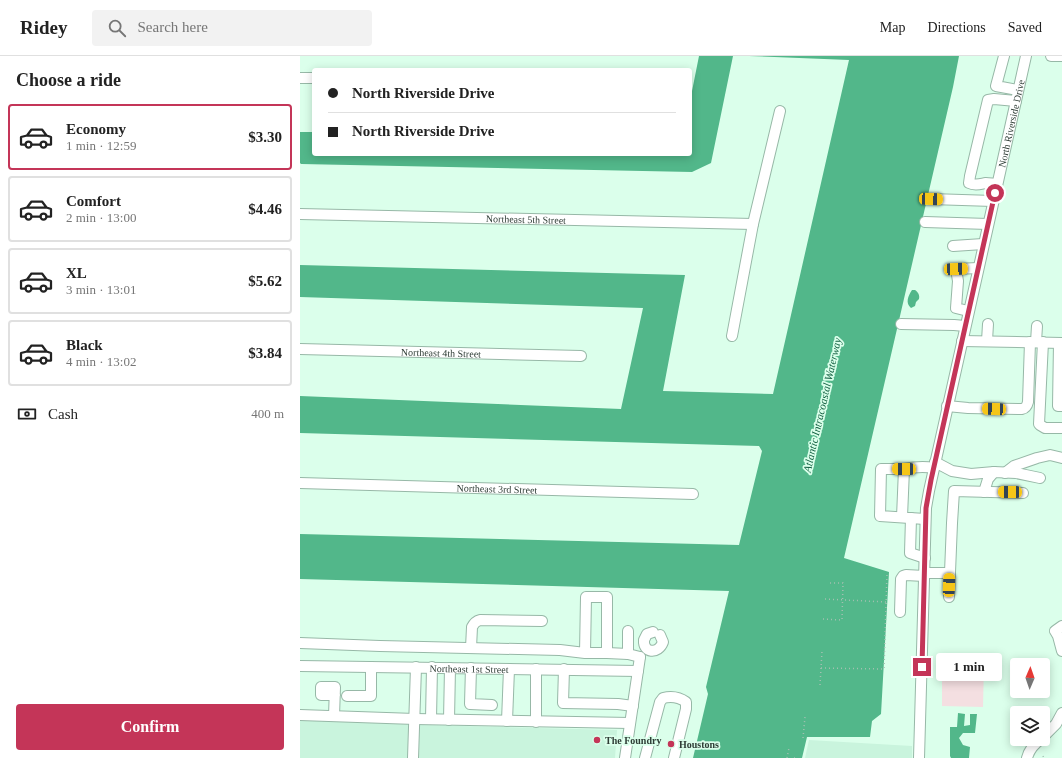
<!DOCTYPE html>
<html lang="en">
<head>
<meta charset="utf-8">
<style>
	body { margin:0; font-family:Georgia,serif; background:#f2f2f2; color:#222; height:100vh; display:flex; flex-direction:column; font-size:15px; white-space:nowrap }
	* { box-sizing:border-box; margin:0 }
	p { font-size:13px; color:#767676 }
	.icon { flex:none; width:22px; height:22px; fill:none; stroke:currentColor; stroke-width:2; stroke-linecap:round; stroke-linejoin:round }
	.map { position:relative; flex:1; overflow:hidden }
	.panel { display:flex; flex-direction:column; background:#fff; width:300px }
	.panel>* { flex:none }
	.banner { position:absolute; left:12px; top:12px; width:380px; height:88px; border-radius:4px; box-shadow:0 2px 10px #0003; display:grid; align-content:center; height:88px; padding:0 16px; background:#fff }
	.needle { width:26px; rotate:2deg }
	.tools { position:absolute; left:710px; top:602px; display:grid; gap:8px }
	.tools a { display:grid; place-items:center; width:40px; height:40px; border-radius:4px; background:#fff; box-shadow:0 2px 10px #0003; font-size:20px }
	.end { position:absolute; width:18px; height:18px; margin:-9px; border:5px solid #c43558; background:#fff; box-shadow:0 0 0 2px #fff }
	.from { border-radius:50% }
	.bubble { position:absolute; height:28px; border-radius:4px; background:#fff; box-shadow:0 2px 10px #0003; font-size:13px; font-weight:600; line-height:28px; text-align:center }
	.car { position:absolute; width:12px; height:24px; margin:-12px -6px; border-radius:5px; box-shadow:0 0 3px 1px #0007; background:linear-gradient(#f5c518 24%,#345 0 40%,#f5c518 0 76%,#345 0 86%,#f5c518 0) }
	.banner b { display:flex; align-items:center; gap:14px; height:38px; font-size:15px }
	.banner b+b { border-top:1px solid #e0e0e0 }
	.banner i { width:10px; height:10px; background:#222 }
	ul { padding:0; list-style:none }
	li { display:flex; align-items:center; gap:12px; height:66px; margin:0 8px 6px; padding:0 8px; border:2px solid #e0e0e0; border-radius:4px }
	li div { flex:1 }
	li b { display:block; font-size:15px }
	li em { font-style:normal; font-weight:600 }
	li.current { border-color:#c43558 }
	li>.icon { width:36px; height:36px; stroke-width:1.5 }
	h2 { padding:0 16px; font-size:18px; line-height:48px }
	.pay { display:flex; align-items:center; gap:10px; height:44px; padding:0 16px; font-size:15px }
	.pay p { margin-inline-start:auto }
	.action { display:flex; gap:8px; margin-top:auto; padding:8px 16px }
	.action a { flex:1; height:46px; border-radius:4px; background:#c43558; color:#fff; font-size:16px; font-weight:600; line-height:46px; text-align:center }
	header { display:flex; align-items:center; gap:24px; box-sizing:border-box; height:56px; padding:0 20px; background:#fff; border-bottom:1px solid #e0e0e0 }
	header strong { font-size:19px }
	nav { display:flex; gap:22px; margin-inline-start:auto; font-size:14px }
	.search { width:280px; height:36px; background:#f2f2f2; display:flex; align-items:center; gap:10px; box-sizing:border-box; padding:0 14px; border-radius:4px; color:#767676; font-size:15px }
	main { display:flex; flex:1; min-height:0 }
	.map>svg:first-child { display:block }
	.built { fill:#c9f4dd }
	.green { fill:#f4dfe1 }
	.water { fill:#52b78a }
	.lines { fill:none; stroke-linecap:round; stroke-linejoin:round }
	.minor-casing { stroke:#97b8a7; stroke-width:12 }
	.path { stroke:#a3c0b1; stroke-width:1.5; stroke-dasharray:1 3; stroke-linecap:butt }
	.minor { stroke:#fff; stroke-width:10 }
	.route { stroke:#c43558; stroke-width:5 }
	.poi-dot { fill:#c43558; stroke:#dbffeb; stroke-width:1.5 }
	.labels { text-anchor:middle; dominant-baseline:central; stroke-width:3.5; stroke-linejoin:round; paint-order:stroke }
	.street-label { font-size:10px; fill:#2e3c35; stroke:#dbffeb }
	.poi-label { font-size:10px; font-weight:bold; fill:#2e3c35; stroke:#dbffeb; text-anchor:start }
	.water-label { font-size:11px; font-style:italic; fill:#166344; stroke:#dbffeb }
</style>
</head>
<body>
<header>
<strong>Ridey</strong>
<div class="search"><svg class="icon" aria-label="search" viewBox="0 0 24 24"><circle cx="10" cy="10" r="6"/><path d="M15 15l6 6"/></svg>Search here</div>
<nav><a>Map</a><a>Directions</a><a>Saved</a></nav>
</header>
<main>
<section class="panel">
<h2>Choose a ride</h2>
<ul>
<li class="current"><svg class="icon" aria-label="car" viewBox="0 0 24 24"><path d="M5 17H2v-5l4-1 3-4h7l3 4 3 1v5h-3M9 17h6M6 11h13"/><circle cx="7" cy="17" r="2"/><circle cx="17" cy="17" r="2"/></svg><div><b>Economy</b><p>1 min · 12:59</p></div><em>$3.30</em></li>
<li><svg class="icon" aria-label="car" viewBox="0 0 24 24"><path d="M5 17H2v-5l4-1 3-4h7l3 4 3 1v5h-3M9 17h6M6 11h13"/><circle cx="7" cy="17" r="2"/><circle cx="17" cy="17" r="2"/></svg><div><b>Comfort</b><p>2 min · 13:00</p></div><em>$4.46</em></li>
<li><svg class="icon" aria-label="car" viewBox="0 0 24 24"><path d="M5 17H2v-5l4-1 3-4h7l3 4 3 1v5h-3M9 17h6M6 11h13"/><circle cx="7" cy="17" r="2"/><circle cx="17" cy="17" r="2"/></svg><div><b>XL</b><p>3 min · 13:01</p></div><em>$5.62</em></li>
<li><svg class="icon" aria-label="car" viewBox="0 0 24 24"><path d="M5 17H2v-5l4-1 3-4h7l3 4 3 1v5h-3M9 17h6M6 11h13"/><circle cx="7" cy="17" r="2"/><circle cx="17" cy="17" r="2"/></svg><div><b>Black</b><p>4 min · 13:02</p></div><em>$3.84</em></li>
</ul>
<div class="pay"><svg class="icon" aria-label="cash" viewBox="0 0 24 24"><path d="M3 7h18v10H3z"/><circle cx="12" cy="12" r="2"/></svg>Cash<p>400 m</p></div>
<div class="action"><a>Confirm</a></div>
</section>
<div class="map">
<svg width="762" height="702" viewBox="0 0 762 702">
	<rect width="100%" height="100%" fill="#dbffeb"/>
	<g class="built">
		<path d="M 0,664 L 122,669 L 317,674 L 315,702 L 0,702 Z"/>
		<path d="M 509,684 L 612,690 L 612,702 L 505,702 Z"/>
	</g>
	<path class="green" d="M 642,606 L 684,607 L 683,651 L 642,650 Z"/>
	<g class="water">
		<path d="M 399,0 L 433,0 L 411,107 L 392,116 L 1,108 L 0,107 L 0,76 L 14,76 L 14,98 L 390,98 L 390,45 Z"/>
		<path d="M 449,0 L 659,0 L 653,31 L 544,502 L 589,516 L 581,658 L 572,665 L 570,681 L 507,681 L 502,702 L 393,702 L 408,638 L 406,631 L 429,535 L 0,523 L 0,478 L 439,489 L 462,395 L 459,390 L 0,377 L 0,340 L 321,353 L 343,252 L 0,241 L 0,209 L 385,219 L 363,335 L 473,338 L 549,4 Z"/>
		<path d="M 612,234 L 615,234 C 618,236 620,239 619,243 L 616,246 L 615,250 L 611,252 C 605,247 608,240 612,234 Z"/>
		<path d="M 658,657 L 665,658 L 664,670 L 670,669 L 670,658 L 677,658 L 675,677 L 663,677 L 659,682 L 663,689 L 670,691 L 669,702 L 651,702 L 650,700 L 650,671 L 657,671 Z"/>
	</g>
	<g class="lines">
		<defs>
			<g id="minor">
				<path d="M 704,0 L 696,30 L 718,34"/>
				<path d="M 751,0 L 762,0"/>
				<path d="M 0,22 L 14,22"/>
				<path d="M 697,128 C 693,128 690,127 686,127 C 680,128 675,130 669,127 L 670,120 L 688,44 L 694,43 L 716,45"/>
				<path d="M 631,143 L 693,145"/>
				<path id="s1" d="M 0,158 L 453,168"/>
				<path d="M 625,166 L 688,168"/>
				<path d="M 653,190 L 683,188"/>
				<path d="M 668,255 L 656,252 L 658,225 L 656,213 L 678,212"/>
				<path d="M 601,268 L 654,269 L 665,270"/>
				<path d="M 432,280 L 453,168 L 480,55"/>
				<path d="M 662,285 L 762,287"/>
				<path d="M 687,285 L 688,268"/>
				<path d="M 736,286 L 737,270"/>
				<path d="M 743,286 L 739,368 L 740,369 L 745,372 L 762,372"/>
				<path d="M 759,287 L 758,350 L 762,350"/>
				<path id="s2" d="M 0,293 L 281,300"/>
				<path d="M 647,350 L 668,352 L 722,353 C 726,352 727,350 728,346 L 730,286"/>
				<path d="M 635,406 L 652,415 L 671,418 L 694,416 L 716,417 L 740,422"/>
				<path d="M 604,413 C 614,411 623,410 634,412"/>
				<path d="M 705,417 L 714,410 L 737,402 L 750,399 L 762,402"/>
				<path id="s3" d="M 0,427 L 393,438"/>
				<path d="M 684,436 L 688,423 L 694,416"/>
				<path d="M 602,461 L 604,413 L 581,413 L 580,460 C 595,461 610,462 625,463"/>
				<path d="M 611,462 L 610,497 L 625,502"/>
				<path d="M 624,517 L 650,517"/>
				<path d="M 649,541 L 652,467 L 654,435 L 723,437"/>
				<path d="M 600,556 L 601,523 L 603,520 L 606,519 L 624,520"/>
				<path d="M 762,570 L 755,575 L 758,580 L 762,595"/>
				<path d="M 353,576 L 347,578 L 344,584 C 343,597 358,599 363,586 L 360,579"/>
				<path d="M 0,587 L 80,590 L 260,594 L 285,597 L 307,597 L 307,541 L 286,541 L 285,597"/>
				<path d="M 171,592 L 172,571 C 174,567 176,565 180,564 L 242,565"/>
				<path d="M 307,597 L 328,598 L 340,601"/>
				<path d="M 328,598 L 328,575"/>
				<path id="s4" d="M 0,610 L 338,615"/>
				<path d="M 171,612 L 170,648 L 192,649"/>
				<path d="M 264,613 L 263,647 L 318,648 L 333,650"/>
				<path d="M 47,640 L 71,640 L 71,611"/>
				<path d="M 0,659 L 115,663 L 330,667"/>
				<path d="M 34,660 L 35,631 L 21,631 L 21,639 L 35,639"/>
				<path d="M 131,663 L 132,611"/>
				<path d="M 149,664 L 150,612"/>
				<path d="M 207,665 L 209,613"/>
				<path d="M 236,666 L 236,613"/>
				<path d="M 743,681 L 756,668 L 762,657"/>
				<path d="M 113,702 L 116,611"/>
				<path d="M 325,702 L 340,601"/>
				<path d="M 345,702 L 360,646 L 363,642 C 371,640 379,641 386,646 L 386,653 L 374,702"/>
				<path id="s5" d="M 619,702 L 626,452 L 629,435 L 726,0"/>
				<path d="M 727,702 C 729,694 734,688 741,683"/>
			</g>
		</defs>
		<use href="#minor" class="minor-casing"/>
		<g class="path">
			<path d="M 525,543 L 586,546"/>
			<path d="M 523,563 L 542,564 L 543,527 L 529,527"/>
			<path d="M 521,612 L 584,613 L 587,517"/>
			<path d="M 520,629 L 522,595"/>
			<path d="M 503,682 L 505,661"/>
			<path d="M 743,700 L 744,702"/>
			<path d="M 487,702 L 489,692"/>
			<path d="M 494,702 L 496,702"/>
		</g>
		<use href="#minor" class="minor"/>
	</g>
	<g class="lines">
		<path class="route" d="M 622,611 L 626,452 L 631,424 L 695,137"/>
	</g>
	<g class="poi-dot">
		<circle cx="297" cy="684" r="4"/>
		<circle cx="371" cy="688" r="4"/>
	</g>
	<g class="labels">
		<g class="street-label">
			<text stroke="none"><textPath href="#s5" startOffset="644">North Riverside Drive</textPath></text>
			<text stroke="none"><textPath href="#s1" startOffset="226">Northeast 5th Street</textPath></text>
			<text stroke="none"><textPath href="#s2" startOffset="141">Northeast 4th Street</textPath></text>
			<text stroke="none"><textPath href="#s3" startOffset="197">Northeast 3rd Street</textPath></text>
			<text stroke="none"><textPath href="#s4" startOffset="169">Northeast 1st Street</textPath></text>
		</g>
		<g class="poi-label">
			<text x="305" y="684">The Foundry</text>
			<text x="379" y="688">Houstons</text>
		</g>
		<g class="water-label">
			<text transform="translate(522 349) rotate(-77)">Atlantic Intracoastal Waterway</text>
		</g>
	</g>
</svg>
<div class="tools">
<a><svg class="needle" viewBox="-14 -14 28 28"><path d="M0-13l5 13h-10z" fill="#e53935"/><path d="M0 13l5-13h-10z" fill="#767676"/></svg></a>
<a><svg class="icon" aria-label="layers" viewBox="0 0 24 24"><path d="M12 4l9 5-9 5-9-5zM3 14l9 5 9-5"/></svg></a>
</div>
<i class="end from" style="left:695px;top:137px"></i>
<i class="end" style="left:622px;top:611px"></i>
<div class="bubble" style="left:636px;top:597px;width:66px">1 min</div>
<i class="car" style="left:631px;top:143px;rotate:92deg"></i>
<i class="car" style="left:656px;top:213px;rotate:88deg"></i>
<i class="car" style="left:694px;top:353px;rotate:272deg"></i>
<i class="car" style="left:604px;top:413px;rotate:271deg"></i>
<i class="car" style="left:710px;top:436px;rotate:271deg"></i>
<i class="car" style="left:649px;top:529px;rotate:2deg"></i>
<div class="banner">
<b><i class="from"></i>North Riverside Drive</b>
<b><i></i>North Riverside Drive</b>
</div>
</div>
</main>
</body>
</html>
